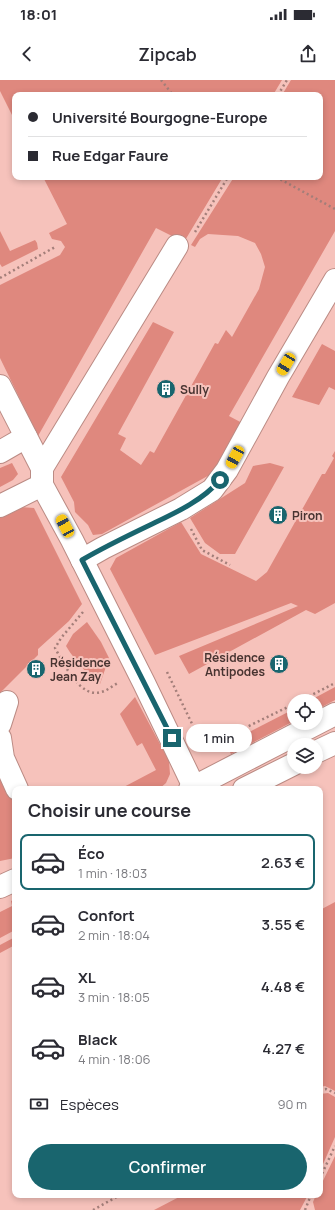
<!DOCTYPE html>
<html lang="fr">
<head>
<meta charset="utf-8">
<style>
	body { margin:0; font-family:Manrope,sans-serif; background:#f7f7f7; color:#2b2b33; height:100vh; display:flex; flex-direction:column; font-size:15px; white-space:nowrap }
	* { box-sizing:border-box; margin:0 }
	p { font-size:13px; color:#7c7c81 }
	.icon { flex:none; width:22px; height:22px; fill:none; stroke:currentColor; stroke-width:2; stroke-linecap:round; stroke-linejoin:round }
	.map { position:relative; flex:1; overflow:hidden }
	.side { position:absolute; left:12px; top:706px; width:311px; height:412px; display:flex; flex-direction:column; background:#fff; border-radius:8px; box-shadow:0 2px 6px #0003 }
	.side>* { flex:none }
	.top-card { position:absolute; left:12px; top:12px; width:311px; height:88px; border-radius:8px; box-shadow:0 2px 6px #0003; display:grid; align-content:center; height:88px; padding:0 16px; background:#fff }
	.tools { position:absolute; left:287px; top:614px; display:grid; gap:8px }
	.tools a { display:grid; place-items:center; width:36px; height:36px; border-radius:50%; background:#fff; box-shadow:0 2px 6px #0003; font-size:20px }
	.end { position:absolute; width:18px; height:18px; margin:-9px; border:5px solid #19656e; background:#fff; box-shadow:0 0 0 2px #fff }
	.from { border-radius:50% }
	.bubble { position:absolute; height:28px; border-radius:14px; background:#fff; box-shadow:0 2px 6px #0003; font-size:13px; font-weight:600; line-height:28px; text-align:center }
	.car { position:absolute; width:12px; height:24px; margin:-12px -6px; border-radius:5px; box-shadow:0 0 3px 1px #0007; background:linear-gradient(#f5c518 24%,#345 0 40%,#f5c518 0 76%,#345 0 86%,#f5c518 0) }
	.top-card b { display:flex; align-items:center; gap:14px; height:38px; font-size:15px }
	.top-card b+b { border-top:1px solid #e1e1e2 }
	.top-card i { width:10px; height:10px; background:#2b2b33 }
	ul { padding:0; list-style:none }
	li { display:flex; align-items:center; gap:12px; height:56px; margin:0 8px 6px; padding:0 8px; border:2px solid transparent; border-radius:8px }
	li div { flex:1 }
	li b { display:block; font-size:15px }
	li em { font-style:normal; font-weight:600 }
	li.selected { border-color:#19656e }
	li>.icon { width:36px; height:36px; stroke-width:1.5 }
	h2 { padding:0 16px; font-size:18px; line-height:48px }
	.pay { display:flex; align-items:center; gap:10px; height:44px; padding:0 16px; font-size:15px }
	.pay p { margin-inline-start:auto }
	.primary-button { display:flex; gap:8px; margin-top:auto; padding:8px 16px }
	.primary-button a { flex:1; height:46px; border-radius:24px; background:#19656e; color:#fff; font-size:16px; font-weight:600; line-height:46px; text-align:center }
	.status { display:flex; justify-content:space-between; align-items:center; height:28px; padding:0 20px; background:#fff; direction:ltr }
	.status svg { height:11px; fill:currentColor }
	header { display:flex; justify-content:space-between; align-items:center; height:52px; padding:0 16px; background:#fff; font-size:18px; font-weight:600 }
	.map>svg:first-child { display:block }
	.green { fill:#df887e }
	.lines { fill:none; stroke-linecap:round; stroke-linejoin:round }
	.minor-casing { stroke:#bb8b84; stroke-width:24 }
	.path { stroke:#a37e79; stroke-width:2.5; stroke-dasharray:2 3; stroke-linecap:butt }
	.minor { stroke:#fff; stroke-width:22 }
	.route { stroke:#19656e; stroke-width:5 }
	.labels { text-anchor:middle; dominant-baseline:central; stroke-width:4; stroke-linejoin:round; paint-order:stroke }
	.poi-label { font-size:12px; font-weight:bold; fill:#483431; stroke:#f6c2bb; text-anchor:start }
</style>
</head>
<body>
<div class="status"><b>18:01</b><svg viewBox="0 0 49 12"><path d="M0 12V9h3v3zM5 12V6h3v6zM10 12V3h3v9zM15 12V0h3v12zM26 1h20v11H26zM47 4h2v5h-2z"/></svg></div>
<header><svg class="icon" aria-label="back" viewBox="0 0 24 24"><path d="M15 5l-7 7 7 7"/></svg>Zipcab<svg class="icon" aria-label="share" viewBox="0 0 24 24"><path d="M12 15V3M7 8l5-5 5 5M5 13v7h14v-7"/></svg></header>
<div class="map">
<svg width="335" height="1130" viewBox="0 0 335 1130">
	<rect width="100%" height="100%" fill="#f6c2bb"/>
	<g class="green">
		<path d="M 0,0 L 282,0 L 273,15 L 15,15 L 15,41 L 0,11 Z"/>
		<path d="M 291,0 L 335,0 L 335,151 L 229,336 L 244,344 L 215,392 L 102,454 L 93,455 L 88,445 L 75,432 L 74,422 L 61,397 L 153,242 L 174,252 L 118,354 L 126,358 L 120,370 L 141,385 L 150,371 L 154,373 L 215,263 L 218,264 L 226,250 L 232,257 L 259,209 L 265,187 L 261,174 L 255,163 L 238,156 L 208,154 L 200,159 L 195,167 L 191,165 L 234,97 L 320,97 L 320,15 L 282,15 Z"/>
		<path d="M 43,97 L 223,97 L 184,162 L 156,148 L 38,356 L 0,278 L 0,205 L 60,175 L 65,167 L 61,161 L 52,159 L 49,153 L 67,144 Z"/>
		<path d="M 0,151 L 10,171 L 35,160 L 37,163 L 38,169 L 2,187 L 0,184 Z"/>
		<path d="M 322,264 L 335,271 L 335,310 L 329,307 L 319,325 L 292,317 Z"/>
		<path d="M 335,371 L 335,523 L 315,534 L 306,530 L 189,594 L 179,576 L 298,526 L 291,523 L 155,575 L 110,489 L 116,478 L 181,442 L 201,474 L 256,501 L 267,492 L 322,394 L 325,394 L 334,378 L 332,376 Z"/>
		<path d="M 12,383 L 18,394 L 13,400 L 0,407 L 0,388 Z"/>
		<path d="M 270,383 L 284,387 L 235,474 L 220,474 L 205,463 L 190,438 L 245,403 L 253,386 Z"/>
		<path d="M 20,427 L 34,428 L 82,524 L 69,541 L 38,569 L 38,575 L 0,613 L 0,437 Z"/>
		<path d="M 87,542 L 101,562 L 109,578 L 100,604 C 90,599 71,575 66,566 L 73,554 Z"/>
		<path d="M 335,607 L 335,620 L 316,630 L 316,621 L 309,621 Z"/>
		<path d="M 135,617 L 169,681 L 170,694 L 166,703 L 159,709 L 120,709 L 156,690 L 142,663 L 137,666 L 120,634 Z"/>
		<path d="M 294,629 L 294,641 L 231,674 L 226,664 Z"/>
		<path d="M 0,693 L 15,721 L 15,778 L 0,781 Z"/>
		<path d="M 15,819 L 15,850 L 0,858 L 0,832 L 12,826 L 11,821 Z"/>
		<path d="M 335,822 L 335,1011 L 325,1006 L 320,1007 L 320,830 Z"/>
		<path d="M 15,857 L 15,865 L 0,873 L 0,865 Z"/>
		<path d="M 328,1013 L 335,1017 L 335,1057 L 320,1091 L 320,1014 Z"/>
		<path d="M 335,1076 L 335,1130 L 315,1130 L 313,1122 L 316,1115 L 320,1115 L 320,1107 Z"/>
		<path d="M 183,1115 L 308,1115 L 300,1130 L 154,1130 Z"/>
	</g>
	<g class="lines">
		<defs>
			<g id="minor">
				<path d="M 0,306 L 42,388 L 42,405 L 72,460 L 144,603 L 195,709"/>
				<path d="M 0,372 L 26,357"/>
				<path d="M 42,388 L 177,166"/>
				<path d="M 0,426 L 42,405"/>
				<path d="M 82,480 L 103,468 L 181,429 L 212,410 L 227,390 L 278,297 L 335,200"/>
				<path d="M 0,644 L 7,622"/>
				<path d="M 0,658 L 3,678 L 17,709"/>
				<path d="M 316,672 L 335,663"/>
				<path d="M 190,709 L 335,634"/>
				<path d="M 244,709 L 294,684"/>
				<path d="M 0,807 L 15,800"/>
			</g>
		</defs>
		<use href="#minor" class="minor-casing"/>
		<g class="path">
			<path d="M 161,0 L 173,15"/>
			<path d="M 278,15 L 287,0"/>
			<path d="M 276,97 L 335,129"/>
			<path d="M 195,152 L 228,97"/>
			<path d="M 0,198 L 55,167"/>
			<path d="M 191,449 L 202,470 L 230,485"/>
			<path d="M 83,532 L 61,558 L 55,568 C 63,582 80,619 101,612 C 107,611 112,606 118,603"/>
			<path d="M 167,592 L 195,650 L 216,662 L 294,624"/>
			<path d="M 300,621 L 335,603"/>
			<path d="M 320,1010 L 326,1009 L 335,1013"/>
			<path d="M 320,1098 L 335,1066"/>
			<path d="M 93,1130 L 120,1115"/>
			<path d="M 305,1130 L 311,1115"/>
		</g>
		<use href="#minor" class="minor"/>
	</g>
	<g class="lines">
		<path class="route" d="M 172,658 L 82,480 C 104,467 127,456 150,445 C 175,433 202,421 220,400"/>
	</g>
	<defs>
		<symbol id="building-disc" viewBox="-11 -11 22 22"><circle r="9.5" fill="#19656e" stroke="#f6c2bb"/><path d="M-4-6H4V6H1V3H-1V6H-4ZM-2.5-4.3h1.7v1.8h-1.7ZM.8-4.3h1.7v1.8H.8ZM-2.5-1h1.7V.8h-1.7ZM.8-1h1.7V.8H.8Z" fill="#fff"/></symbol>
	</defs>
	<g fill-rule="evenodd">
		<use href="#building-disc" x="155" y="298" width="22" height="22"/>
		<use href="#building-disc" x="267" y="424" width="22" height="22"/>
		<use href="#building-disc" x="268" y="573" width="22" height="22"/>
		<use href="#building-disc" x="25" y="578" width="22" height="22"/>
	</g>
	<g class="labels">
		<g class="poi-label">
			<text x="180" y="309">Sully</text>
			<text x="292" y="435">Piron</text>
			<text x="265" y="577" text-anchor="end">Résidence<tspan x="265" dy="14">Antipodes</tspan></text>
			<text x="50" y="582">Résidence<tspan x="50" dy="14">Jean Zay</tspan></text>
		</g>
	</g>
</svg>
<div class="tools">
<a><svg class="icon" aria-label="locate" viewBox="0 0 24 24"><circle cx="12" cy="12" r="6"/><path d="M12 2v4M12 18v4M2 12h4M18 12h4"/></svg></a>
<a><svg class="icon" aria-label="layers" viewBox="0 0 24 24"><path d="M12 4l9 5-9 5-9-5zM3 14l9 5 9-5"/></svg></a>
</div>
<i class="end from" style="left:220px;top:400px"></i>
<i class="end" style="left:172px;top:658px"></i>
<div class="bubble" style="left:186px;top:644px;width:66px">1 min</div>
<i class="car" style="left:286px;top:284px;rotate:211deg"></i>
<i class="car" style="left:235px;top:377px;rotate:209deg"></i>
<i class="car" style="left:65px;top:446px;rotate:332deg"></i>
<div class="top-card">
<b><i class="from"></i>Université Bourgogne-Europe</b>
<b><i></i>Rue Edgar Faure</b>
</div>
<section class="side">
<h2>Choisir une course</h2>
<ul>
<li class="selected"><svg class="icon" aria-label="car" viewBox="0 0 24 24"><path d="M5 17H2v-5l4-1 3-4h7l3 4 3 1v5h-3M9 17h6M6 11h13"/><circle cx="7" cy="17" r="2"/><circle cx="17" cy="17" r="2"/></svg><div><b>Éco</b><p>1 min · 18:03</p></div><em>2.63 €</em></li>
<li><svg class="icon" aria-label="car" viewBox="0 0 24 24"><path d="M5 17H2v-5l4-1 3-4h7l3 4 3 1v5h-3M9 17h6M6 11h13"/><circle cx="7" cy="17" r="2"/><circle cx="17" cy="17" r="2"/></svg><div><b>Confort</b><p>2 min · 18:04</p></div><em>3.55 €</em></li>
<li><svg class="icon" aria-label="car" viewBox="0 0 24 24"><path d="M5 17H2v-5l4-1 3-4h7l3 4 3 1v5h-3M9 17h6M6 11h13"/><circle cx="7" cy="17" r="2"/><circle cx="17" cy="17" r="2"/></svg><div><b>XL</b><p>3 min · 18:05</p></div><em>4.48 €</em></li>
<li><svg class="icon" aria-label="car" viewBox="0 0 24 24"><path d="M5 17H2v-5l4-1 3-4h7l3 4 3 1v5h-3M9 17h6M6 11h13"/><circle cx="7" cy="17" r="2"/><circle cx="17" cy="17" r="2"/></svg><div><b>Black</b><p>4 min · 18:06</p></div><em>4.27 €</em></li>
</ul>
<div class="pay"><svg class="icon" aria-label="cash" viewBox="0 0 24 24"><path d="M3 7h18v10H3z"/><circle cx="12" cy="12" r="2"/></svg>Espèces<p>90 m</p></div>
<div class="primary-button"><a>Confirmer</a></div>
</section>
</div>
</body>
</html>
